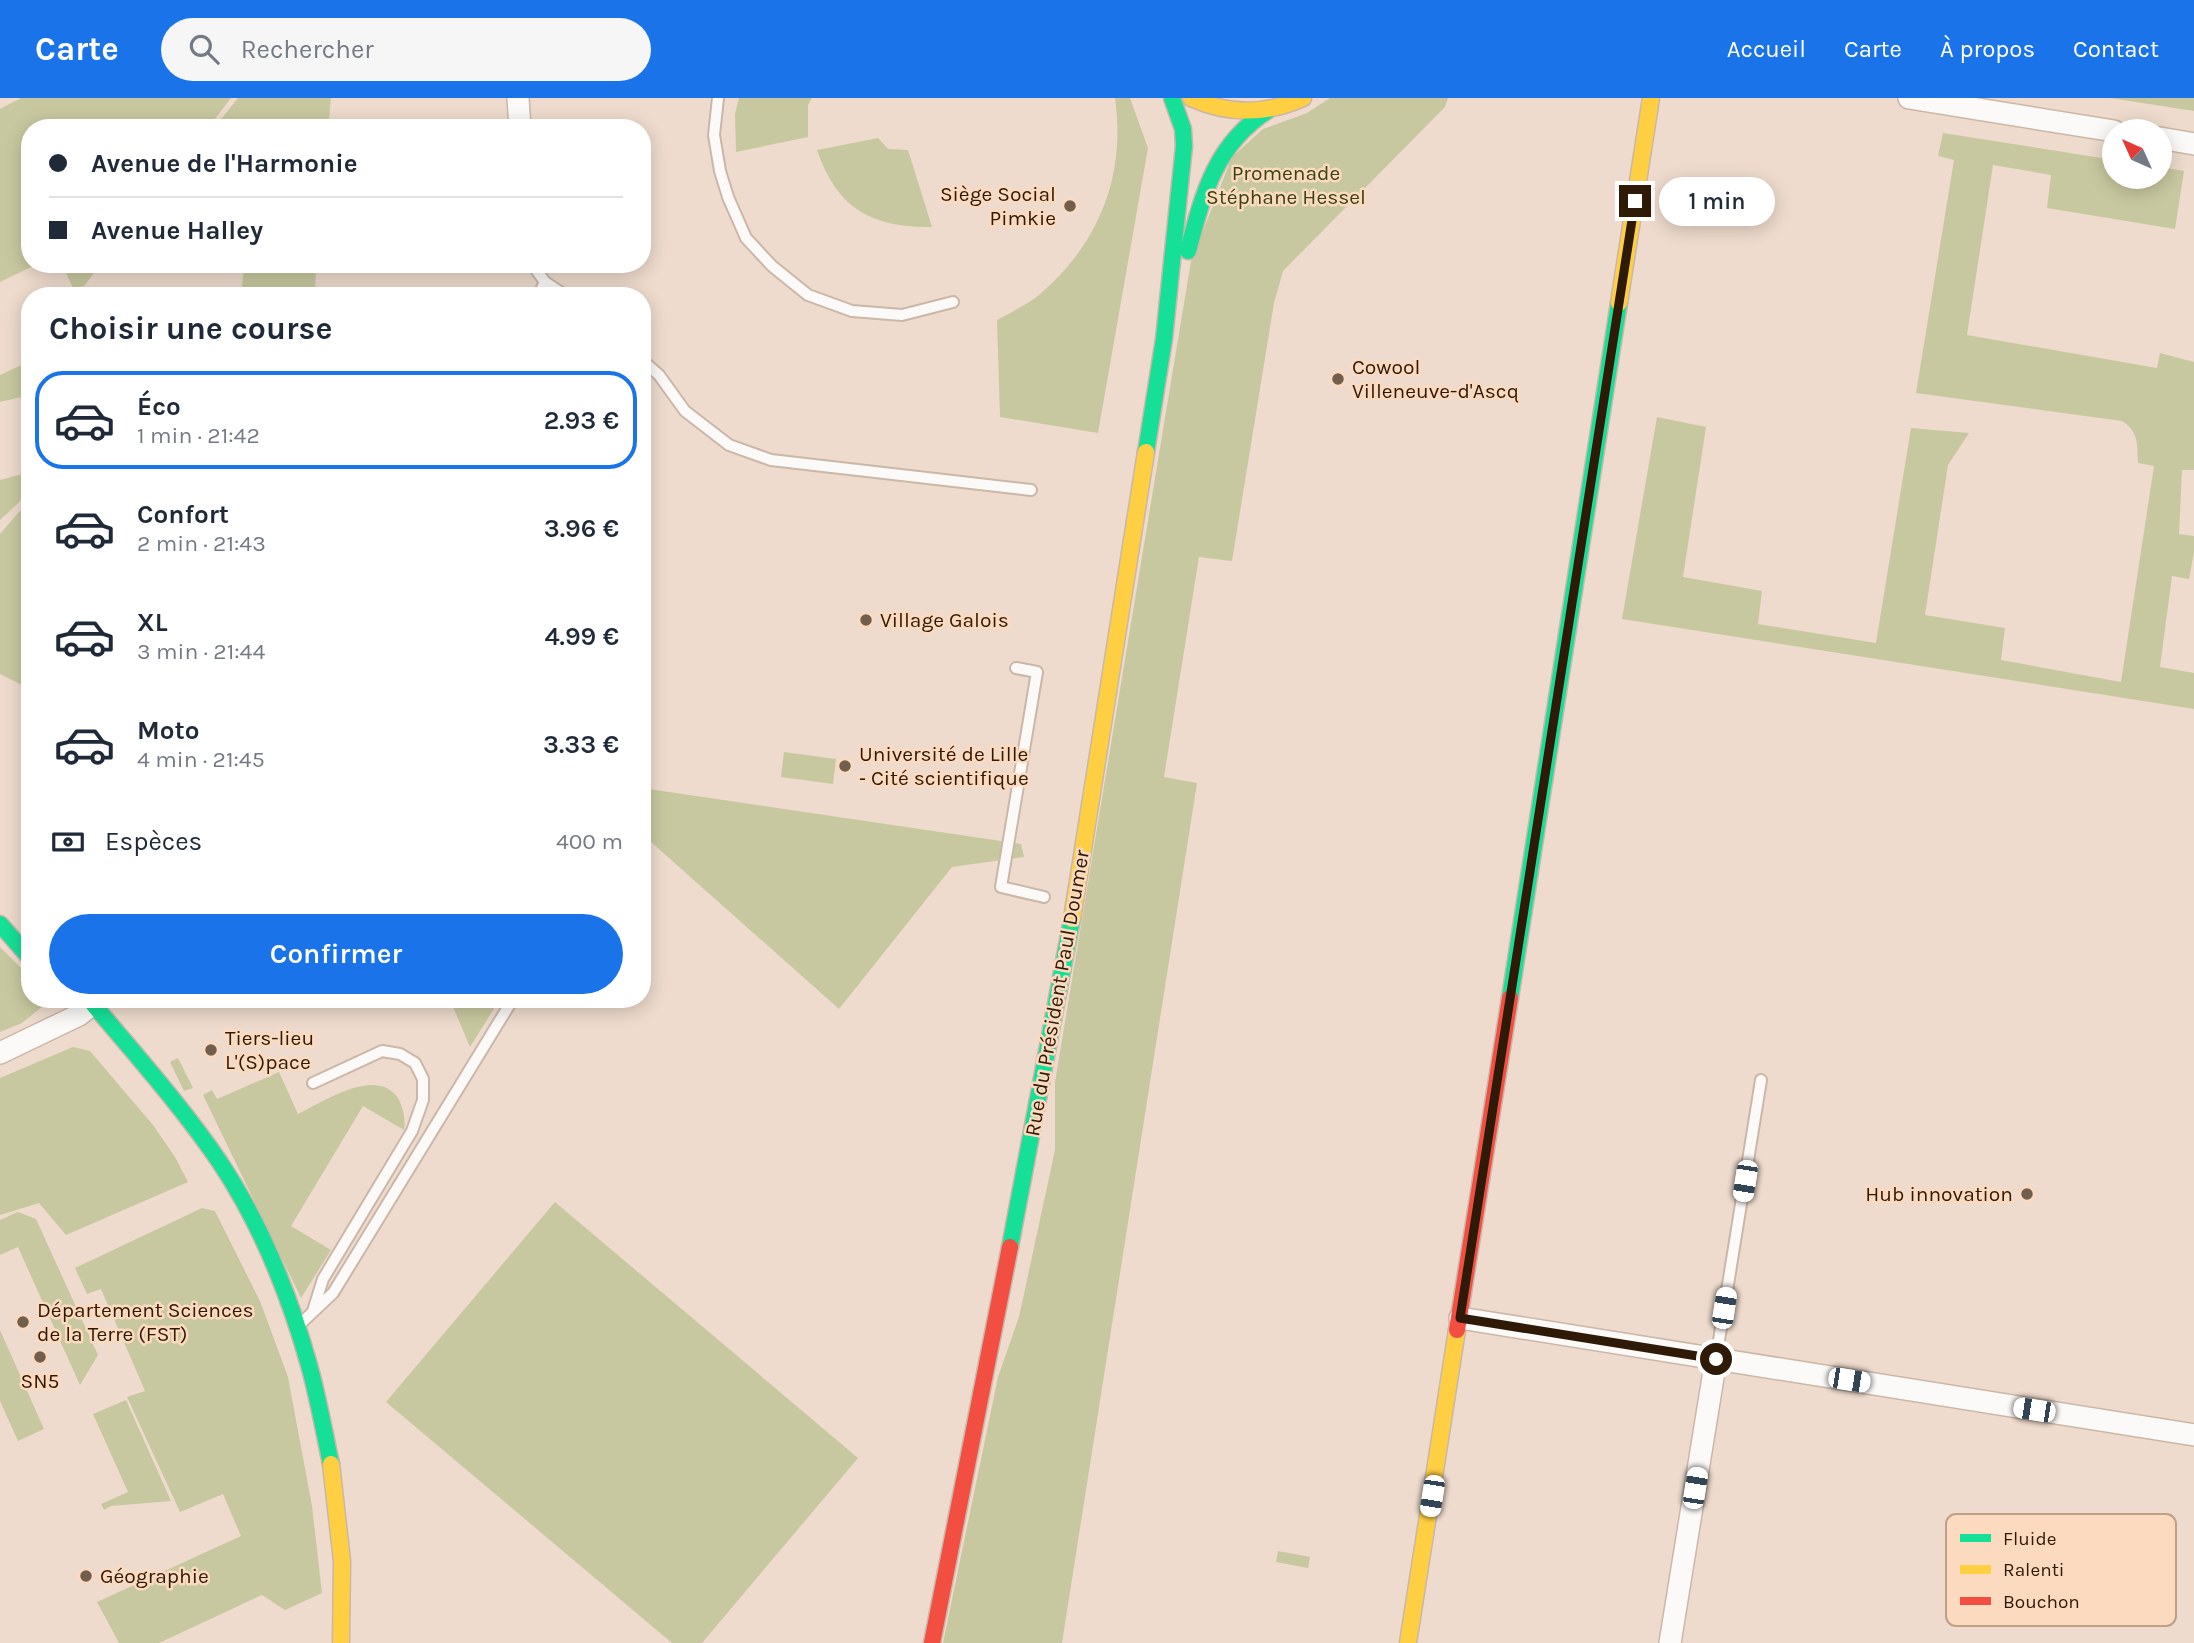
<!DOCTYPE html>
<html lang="fr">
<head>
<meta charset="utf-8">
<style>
	body { margin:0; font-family:Karla,sans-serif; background:#f6f6f7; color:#1f2937; height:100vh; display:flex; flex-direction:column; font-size:26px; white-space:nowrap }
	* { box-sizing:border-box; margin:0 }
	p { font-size:23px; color:#747a83 }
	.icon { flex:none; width:38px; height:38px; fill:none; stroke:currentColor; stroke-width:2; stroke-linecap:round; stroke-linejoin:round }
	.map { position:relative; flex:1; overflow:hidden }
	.panel { position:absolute; left:21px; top:189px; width:630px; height:721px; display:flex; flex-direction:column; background:#fff; border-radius:28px; box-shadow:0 4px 18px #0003 }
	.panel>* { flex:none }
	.hud { position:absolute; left:21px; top:21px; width:630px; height:154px; border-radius:28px; box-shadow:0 4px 18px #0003; display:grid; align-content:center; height:154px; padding:0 28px; background:#fff }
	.needle { width:46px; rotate:315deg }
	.tools { position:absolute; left:2102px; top:21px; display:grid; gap:14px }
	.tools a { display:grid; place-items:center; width:70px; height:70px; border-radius:50%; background:#fff; box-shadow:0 4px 18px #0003; font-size:35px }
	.end { position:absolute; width:32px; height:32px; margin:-16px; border:9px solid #2f1a08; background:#fff; box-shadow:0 0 0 4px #fff }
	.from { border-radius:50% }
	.bubble { position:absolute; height:49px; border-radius:24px; background:#fff; box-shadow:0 4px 18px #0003; font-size:23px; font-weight:600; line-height:49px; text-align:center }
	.car { position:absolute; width:21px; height:42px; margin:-21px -10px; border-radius:9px; box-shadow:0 0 5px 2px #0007; background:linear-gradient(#fff 24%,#345 0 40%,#fff 0 76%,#345 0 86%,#fff 0) }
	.hud b { display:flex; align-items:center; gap:24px; height:66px; font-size:26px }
	.hud b+b { border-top:2px solid #e0e1e3 }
	.hud i { width:18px; height:18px; background:#1f2937 }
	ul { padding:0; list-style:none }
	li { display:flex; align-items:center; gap:21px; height:98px; margin:0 14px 10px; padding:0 14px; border:4px solid transparent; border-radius:28px }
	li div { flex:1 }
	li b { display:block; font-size:26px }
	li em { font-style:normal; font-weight:600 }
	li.on { border-color:#1a73e8 }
	li>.icon { width:63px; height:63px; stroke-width:1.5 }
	h2 { padding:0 28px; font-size:32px; line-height:84px }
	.pay { display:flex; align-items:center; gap:18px; height:77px; padding:0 28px; font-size:26px }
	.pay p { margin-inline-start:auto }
	.button { display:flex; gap:14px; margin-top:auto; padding:14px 28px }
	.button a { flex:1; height:80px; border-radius:42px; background:#1a73e8; color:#fff; font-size:28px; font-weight:600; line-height:80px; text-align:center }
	header { display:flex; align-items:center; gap:42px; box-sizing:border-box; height:98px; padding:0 35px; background:#1a73e8; color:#fff }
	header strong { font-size:33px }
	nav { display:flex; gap:38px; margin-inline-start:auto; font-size:24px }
	.search { width:490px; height:63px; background:#f6f6f7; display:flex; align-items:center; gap:18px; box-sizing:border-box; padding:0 24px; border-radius:38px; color:#747a83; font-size:26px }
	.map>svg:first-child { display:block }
	.green { fill:#c8c8a0 }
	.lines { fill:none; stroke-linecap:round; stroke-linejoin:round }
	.lane-casing { stroke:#cbb7a8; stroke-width:14 }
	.street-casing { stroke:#cbb7a8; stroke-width:24 }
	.fast-casing { stroke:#cbb7a8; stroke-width:19 }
	.slow-casing { stroke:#cbb7a8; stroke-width:19 }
	.jam-casing { stroke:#cbb7a8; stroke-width:19 }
	.lane { stroke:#fcfaf8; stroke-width:10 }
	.street { stroke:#fcfaf8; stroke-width:21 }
	.fast { stroke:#16e098; stroke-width:16 }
	.slow { stroke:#ffcf43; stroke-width:16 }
	.jam { stroke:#f24e42; stroke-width:16 }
	.route { stroke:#2f1a08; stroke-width:9 }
	.poi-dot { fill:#725e4d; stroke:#fcdabf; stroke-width:2.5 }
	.labels { text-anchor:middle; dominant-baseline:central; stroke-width:5; stroke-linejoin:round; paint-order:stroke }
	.park-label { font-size:21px; fill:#39430f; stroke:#fcdabf }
	.poi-label { font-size:21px; fill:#2f1a08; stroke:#fcdabf; text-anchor:start }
	.street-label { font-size:21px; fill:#2f1a08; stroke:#fcdabf }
	.key { fill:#fcdabf; stroke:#bea088; stroke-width:2 }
	.key-label { font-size:19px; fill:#2f1a08 }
</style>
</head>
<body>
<header>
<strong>Carte</strong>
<div class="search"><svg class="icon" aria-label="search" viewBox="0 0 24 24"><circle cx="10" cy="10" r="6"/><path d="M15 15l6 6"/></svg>Rechercher</div>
<nav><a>Accueil</a><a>Carte</a><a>À propos</a><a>Contact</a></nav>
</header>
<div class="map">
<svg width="2194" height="1545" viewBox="0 0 2194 1545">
	<rect width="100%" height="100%" fill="#eedbcd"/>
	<g class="green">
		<path d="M 21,0 L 231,0 L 208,30 L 30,30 L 30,166 L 37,166 L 0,184 L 0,11 Z"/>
		<path d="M 238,0 L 331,0 L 328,30 L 214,30 Z"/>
		<path d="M 739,0 L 812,0 L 808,7 L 808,39 L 736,54 L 735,16 Z"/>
		<path d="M 1115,0 L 1130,0 L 1148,50 L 1098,335 L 1000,319 L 997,222 C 1011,214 1027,207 1039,197 C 1099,146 1126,78 1115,0 Z"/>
		<path d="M 1330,0 L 1448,0 L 1445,9 L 1283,173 L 1274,205 L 1232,463 L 1199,459 L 1164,679 L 1197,685 L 1062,1545 L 943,1545 L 998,1279 L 1019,1219 L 1055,1052 L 1055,984 L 1191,163 L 1232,59 L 1263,31 L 1307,15 Z"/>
		<path d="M 2110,0 L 2194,0 L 2194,13 Z"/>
		<path d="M 1943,35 L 2114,62 L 2114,79 L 2160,79 L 2160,69 L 2184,73 L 2175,131 L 2047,110 L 2051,77 L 1993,67 L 1967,237 L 2157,270 L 2160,255 L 2194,264 L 2194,372 L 2182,372 L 2179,436 L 2194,438 L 2194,454 L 2189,481 L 2172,478 L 2160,569 L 2194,575 L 2194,611 L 1622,521 L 1657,319 L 1706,329 L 1683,479 L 1762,493 L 1758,526 L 1876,545 L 1911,330 L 1969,335 L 1948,367 L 1925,517 L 2005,530 L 2001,562 L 2121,584 L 2154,368 L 2138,365 C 2137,346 2139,334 2122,323 L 1916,295 L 1954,62 L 1938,58 Z"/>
		<path d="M 878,40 L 888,51 L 908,52 L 932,129 C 872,130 837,111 817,52 Z"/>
		<path d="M 62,166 L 101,166 L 84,188 L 73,190 Z"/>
		<path d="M 247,166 L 316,166 L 315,198 L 241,198 L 244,170 Z"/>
		<path d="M 30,263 L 30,297 L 0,304 L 0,277 Z"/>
		<path d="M 30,374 L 30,394 L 0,422 L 0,382 Z"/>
		<path d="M 30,406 L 30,591 L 0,576 L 0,436 L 19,414 Z"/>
		<path d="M 784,654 L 836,661 L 833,686 L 781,679 Z"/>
		<path d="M 642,690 L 1021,746 L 1024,759 L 952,769 L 839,911 L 642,736 Z"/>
		<path d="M 0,849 L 30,879 L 30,901 L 41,901 L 43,908 L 22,925 L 0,934 Z"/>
		<path d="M 458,901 L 500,901 L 470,949 L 451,904 Z"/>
		<path d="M 73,949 L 90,953 L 153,1027 L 175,1059 L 188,1084 L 66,1137 L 39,1105 L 0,1117 L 0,980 Z"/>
		<path d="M 178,960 L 193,990 L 184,993 L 170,964 Z"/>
		<path d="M 279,974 L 298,1016 C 323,1004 376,968 398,1000 C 403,1009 406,1022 404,1032 L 363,1008 L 291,1128 L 331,1152 L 301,1200 L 203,997 L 212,992 L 217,1001 Z"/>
		<path d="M 555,1104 L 858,1360 L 702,1545 L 672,1545 L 386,1304 Z"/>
		<path d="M 202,1110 L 215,1113 L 260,1203 L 288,1279 L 312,1408 L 322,1495 L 285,1512 L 262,1497 L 159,1545 L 119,1545 L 97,1504 L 241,1438 L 223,1396 L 180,1414 L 127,1299 L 145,1293 L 101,1191 L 87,1196 L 75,1170 Z"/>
		<path d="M 18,1114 L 36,1121 L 98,1257 L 80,1287 L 18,1149 L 0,1157 L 0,1122 Z"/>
		<path d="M 0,1232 L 44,1331 L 18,1343 L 0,1303 Z"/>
		<path d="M 126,1302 L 171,1403 L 111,1408 L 104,1412 L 101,1406 L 128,1394 L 93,1316 Z"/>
		<path d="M 1278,1453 L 1310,1459 L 1308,1470 L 1276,1464 Z"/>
	</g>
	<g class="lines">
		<defs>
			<g id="lane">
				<path d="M 718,0 L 714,37 L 720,73 L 728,99 L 746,140 L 772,168 L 808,197 L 852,213 L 902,217 L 953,204"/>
				<path d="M 532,166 L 545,184 L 538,198"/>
				<path d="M 545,184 L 566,198"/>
				<path d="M 642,262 L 659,277 L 685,313 L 729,347 L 771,362 L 1031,392"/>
				<path d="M 1016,570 L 1037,574 L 1001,789 L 1044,799"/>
				<path d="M 313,1213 L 323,1181 L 412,1033 L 423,1002 L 423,981 L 415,965 L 400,956 L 382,953 L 313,985"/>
				<path d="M 298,1228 L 333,1195 L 513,901"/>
				<path d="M 1716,1261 L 1761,982"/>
			</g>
			<g id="street">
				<path d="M 518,0 L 520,30"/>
				<path d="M 1909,0 L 2114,33"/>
				<path d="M 2160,40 L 2194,46"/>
				<path d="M 0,955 L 79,917 L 93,906"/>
				<path d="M 1460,1220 L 2194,1337"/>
				<path d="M 1670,1545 L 1716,1261"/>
			</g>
			<g id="fast">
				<path d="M 1188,153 C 1203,96 1215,47 1267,13"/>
				<path d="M 1146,354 L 1164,241 L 1184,48 L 1183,31 L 1172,0"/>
				<path d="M 0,826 L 30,860"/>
				<path d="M 1510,900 L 1619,205"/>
				<path d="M 89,901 C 133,954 180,1006 219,1063 C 260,1124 289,1196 309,1267 C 318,1299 324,1333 331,1366"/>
				<path d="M 1010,1149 L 1072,821"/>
			</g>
			<g id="slow">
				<path d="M 1191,0 C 1229,17 1265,17 1303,0"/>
				<path d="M 1619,205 L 1651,0"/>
				<path d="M 1072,821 L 1146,354"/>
				<path d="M 331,1366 L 342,1463 L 341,1545"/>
				<path d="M 1408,1545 L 1457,1232"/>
			</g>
			<g id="jam">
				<path d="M 1457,1232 L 1510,900"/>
				<path d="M 932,1545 L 1010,1149"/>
			</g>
		</defs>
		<use href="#lane" class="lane-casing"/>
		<use href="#street" class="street-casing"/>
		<use href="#fast" class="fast-casing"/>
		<use href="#slow" class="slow-casing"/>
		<use href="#jam" class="jam-casing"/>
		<use href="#lane" class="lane"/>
		<use href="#street" class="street"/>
		<use href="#fast" class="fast"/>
		<use href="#slow" class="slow"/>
		<use href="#jam" class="jam"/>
	</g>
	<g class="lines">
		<path class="route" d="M 1635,103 L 1460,1220 L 1716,1261"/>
	</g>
	<g class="poi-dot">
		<circle cx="1070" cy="108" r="7"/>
		<circle cx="1338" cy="281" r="7"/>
		<circle cx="866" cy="522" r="7"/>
		<circle cx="845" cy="668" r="7"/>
		<circle cx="211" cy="952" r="7"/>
		<circle cx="2027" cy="1096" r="7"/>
		<circle cx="23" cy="1224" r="7"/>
		<circle cx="40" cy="1259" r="7"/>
		<circle cx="86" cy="1478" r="7"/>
	</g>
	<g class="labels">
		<g class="park-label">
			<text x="1286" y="75">Promenade<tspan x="1286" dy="24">Stéphane Hessel</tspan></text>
		</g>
		<g class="poi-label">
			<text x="1056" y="96" text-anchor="end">Siège Social<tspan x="1056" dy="24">Pimkie</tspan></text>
			<text x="1352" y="269">Cowool<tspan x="1352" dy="24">Villeneuve-d'Ascq</tspan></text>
			<text x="880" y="522">Village Galois</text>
			<text x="859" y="656">Université de Lille<tspan x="859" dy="24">‐ Cité scientifique</tspan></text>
			<text x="225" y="940">Tiers-lieu<tspan x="225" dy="24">L'(S)pace</tspan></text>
			<text x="2013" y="1096" text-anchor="end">Hub innovation</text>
			<text x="37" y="1212">Département Sciences<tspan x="37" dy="24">de la Terre (FST)</tspan></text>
			<text x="40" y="1283" text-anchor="middle">SN5</text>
			<text x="100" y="1478">Géographie</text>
		</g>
		<g class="street-label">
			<text transform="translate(1057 895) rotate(-80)">Rue du Président Paul Doumer</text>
		</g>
	</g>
	<rect x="1946" y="1416" width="230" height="112" rx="10" class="key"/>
	<rect x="1960" y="1436" width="31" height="8" fill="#16e098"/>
	<rect x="1960" y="1467" width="31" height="9" fill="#ffcf43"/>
	<rect x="1960" y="1499" width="31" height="8" fill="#f24e42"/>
	<g class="key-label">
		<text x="2003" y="1447">Fluide</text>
		<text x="2003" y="1478">Ralenti</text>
		<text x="2003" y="1510">Bouchon</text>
	</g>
</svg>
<div class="tools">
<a><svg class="needle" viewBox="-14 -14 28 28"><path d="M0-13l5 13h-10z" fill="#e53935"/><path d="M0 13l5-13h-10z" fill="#747a83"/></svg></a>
</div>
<i class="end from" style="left:1716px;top:1261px"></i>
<i class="end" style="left:1635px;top:103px"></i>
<div class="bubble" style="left:1659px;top:79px;width:116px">1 min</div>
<i class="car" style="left:1745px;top:1083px;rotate:189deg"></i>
<i class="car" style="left:1724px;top:1210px;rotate:9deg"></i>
<i class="car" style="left:1849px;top:1282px;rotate:99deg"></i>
<i class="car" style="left:2034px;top:1312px;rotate:279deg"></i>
<i class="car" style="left:1695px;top:1390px;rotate:9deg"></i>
<i class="car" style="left:1432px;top:1398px;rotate:189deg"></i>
<div class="hud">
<b><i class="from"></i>Avenue de l'Harmonie</b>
<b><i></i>Avenue Halley</b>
</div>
<section class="panel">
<h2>Choisir une course</h2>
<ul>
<li class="on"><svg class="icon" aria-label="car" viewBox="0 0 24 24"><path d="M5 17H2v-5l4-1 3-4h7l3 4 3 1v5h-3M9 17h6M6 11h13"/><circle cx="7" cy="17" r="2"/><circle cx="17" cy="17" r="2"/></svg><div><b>Éco</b><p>1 min · 21:42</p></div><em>2.93 €</em></li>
<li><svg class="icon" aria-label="car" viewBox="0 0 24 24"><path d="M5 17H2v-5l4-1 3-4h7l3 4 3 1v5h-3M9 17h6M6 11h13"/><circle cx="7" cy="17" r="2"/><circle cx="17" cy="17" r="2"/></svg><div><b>Confort</b><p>2 min · 21:43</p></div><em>3.96 €</em></li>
<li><svg class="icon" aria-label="car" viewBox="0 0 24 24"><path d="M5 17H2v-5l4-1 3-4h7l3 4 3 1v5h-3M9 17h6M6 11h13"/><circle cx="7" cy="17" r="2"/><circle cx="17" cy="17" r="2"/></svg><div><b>XL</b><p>3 min · 21:44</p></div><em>4.99 €</em></li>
<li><svg class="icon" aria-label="car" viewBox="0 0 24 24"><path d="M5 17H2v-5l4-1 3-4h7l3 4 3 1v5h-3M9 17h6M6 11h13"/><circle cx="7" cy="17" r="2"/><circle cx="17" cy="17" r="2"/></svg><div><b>Moto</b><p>4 min · 21:45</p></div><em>3.33 €</em></li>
</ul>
<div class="pay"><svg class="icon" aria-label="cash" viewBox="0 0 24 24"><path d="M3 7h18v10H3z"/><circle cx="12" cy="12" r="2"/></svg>Espèces<p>400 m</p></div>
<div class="button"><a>Confirmer</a></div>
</section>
</div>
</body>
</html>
